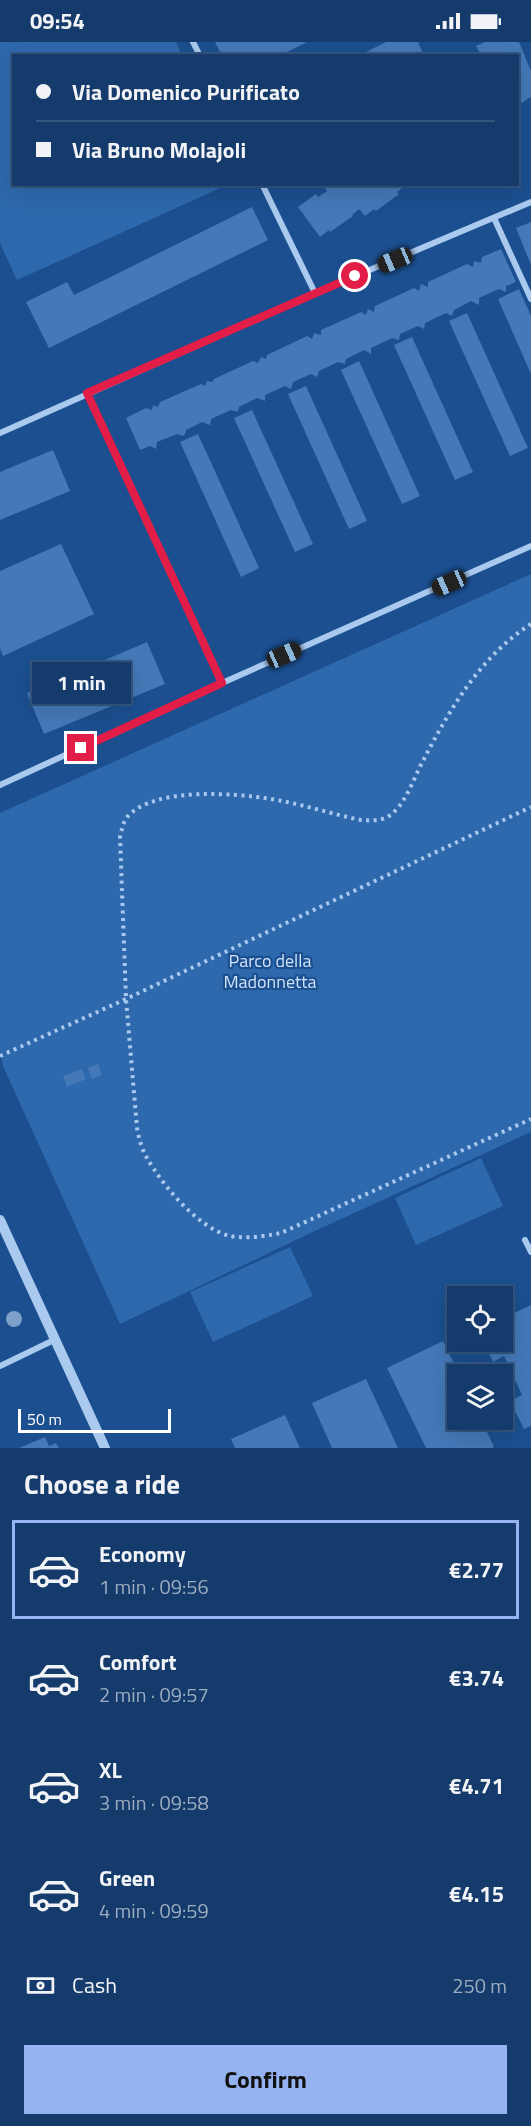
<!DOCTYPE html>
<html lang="en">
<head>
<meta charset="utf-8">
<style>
	body { margin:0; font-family:"Titillium Web",sans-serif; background:#214673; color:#f1f3f6; height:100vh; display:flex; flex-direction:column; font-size:22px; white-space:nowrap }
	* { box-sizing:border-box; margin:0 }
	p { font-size:20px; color:#9dadc1 }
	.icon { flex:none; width:33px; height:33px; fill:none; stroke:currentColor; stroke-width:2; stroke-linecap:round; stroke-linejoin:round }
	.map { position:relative; height:1406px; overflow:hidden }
	.side { display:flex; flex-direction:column; background:#143b6b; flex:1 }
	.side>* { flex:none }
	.guide { position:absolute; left:12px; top:12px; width:507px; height:132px; border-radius:0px; box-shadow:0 6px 24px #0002,0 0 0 2px #33557e; display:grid; align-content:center; height:132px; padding:0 24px; background:#143b6b }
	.tools { position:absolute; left:447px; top:1244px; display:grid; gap:12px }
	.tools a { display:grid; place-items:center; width:66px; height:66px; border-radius:0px; background:#143b6b; box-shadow:0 6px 24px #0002,0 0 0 2px #33557e; font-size:30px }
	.scale { position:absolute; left:18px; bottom:15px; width:153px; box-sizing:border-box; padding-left:6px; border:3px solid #fff; border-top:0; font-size:16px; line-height:21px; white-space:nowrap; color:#fff; -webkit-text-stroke:4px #1b4f8f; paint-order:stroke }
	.end { position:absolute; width:27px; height:27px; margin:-14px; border:8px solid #e11d48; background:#fff; box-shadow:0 0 0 3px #fff }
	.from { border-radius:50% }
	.bubble { position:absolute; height:42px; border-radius:0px; background:#143b6b; box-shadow:0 6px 24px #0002,0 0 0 2px #33557e; font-size:20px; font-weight:700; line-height:42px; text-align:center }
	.car { position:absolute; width:18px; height:36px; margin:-18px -9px; border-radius:8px; box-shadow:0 0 4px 2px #0007; background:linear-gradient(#222 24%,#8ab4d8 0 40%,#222 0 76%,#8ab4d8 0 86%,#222 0) }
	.guide b { display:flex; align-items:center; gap:21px; height:57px; font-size:22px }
	.guide b+b { border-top:2px solid #33557e }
	.guide i { width:15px; height:15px; background:#f1f3f6 }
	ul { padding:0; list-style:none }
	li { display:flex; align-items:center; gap:18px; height:99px; margin:0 12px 9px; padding:0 12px; border:3px solid transparent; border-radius:0px }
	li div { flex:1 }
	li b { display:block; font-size:22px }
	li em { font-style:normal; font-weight:700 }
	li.selected { border-color:#95b2f1 }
	li>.icon { width:54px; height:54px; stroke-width:1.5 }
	h2 { padding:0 24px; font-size:27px; line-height:72px }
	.pay { display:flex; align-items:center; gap:15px; height:66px; padding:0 24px; font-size:22px }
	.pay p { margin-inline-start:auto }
	.primary-button { display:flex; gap:12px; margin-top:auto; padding:12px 24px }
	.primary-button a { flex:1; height:69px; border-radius:0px; background:#95b2f1; color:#111; font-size:24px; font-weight:700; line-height:69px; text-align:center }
	.status { display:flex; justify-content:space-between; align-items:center; height:42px; padding:0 30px; background:#143b6b; direction:ltr }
	.status svg { height:16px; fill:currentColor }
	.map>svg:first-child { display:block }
	.green { fill:#2e69ad }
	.building { fill:#4478b7 }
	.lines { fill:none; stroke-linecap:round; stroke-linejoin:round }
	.path { stroke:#a9c9ee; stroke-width:4; stroke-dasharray:3 4.5; stroke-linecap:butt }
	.minor { stroke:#a9c9ee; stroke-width:6 }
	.tertiary { stroke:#a9c9ee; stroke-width:10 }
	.tree { fill:#7ea0ca }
	.route { stroke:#e11d48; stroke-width:8 }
	.labels { text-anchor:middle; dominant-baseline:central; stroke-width:4.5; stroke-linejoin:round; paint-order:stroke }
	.park-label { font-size:18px; fill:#cfe3fa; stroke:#1b4f8f }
</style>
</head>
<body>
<div class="status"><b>09:54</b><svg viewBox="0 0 49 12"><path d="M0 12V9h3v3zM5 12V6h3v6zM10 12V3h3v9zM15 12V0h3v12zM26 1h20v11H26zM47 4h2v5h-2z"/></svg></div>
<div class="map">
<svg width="531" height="1406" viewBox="0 0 531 1406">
	<rect width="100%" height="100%" fill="#1b4f8f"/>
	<g class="green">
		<path d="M 0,0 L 176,0 L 182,13 L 14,14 L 14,142 L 227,143 L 17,238 L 0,201 Z"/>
		<path d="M 531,532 L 531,1090 L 315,1189 L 120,1282 L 3,1024 L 0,1008 L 0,771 Z"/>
		<path d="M 481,1116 L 503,1164 L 416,1203 L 395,1156 Z"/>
		<path d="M 290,1205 L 313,1254 L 213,1300 L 190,1250 Z"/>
	</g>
	<g class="building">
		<path d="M 215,0 L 307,0 L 279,14 L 222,14 Z"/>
		<path d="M 386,0 L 418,0 L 424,14 L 358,14 Z"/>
		<path d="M 485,0 L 519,0 L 531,29 L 531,55 L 518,63 L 518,14 L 481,14 L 476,4 Z"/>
		<path d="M 330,142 L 407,142 L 397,150 L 399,152 L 376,169 L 374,167 L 365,174 L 359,167 L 352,173 L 353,174 L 330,190 L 329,188 L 320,195 L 298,165 L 316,152 L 318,155 L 327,149 L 325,146 Z"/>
		<path d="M 252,165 L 268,198 L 49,306 L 26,260 L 67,240 L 74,253 Z"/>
		<path d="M 531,180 L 531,223 L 516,186 Z"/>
		<path d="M 501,207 L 516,240 L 506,244 L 506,250 L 499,247 L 479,256 L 479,263 L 471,259 L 454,268 L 452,274 L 446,271 L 425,281 L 424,287 L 418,284 L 400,292 L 399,298 L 392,296 L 371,306 L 371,312 L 364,308 L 346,317 L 345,322 L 338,320 L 319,329 L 317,335 L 311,332 L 293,340 L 291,347 L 285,344 L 265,353 L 265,359 L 257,356 L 239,365 L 238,370 L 231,368 L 211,377 L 210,383 L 202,380 L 186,388 L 184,394 L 177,392 L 157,400 L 156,407 L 150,404 L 140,408 L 126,376 L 146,366 L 152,368 L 153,363 L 158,365 L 160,360 L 201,342 L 205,344 L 207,339 L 212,340 L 214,337 L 253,319 L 258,321 L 261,315 L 266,317 L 267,313 L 307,294 L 312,297 L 314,291 L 321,293 L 321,288 L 361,270 L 366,273 L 368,267 L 374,270 L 375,264 L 414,246 L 419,249 L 421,242 L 428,245 L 428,240 L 467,222 L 473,225 L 474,219 L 481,221 L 482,215 Z"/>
		<path d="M 519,247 L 531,274 L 531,332 L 498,257 Z"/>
		<path d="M 467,271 L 528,406 L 510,414 L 449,279 Z"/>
		<path d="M 412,295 L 473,430 L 455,438 L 394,303 Z"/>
		<path d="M 359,319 L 420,454 L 402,462 L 341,328 Z"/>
		<path d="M 306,344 L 367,479 L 349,487 L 288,352 Z"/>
		<path d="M 252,368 L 313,502 L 295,510 L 234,376 Z"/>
		<path d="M 198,392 L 259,526 L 241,535 L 180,400 Z"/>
		<path d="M 53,408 L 70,449 L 0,478 L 0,430 Z"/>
		<path d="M 61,502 L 94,572 L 3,614 L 0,606 L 0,529 Z"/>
		<path d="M 147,600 L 165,642 L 44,692 L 27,651 Z"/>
		<path d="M 98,1022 L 102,1033 L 92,1037 L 88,1026 Z"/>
		<path d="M 82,1027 L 86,1037 L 67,1045 L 63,1034 Z"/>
		<path d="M 531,1263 L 531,1384 L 524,1387 L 510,1359 L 522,1353 L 504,1314 L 493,1320 L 483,1299 L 502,1299 L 502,1277 Z"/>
		<path d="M 443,1299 L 459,1332 L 458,1332 L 458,1377 L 481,1377 L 494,1405 L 492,1406 L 426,1406 L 387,1326 Z"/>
		<path d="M 366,1337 L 398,1406 L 332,1406 L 312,1361 Z"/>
		<path d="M 285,1373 L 300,1406 L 235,1406 L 231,1397 Z"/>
		<path d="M 45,1395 L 49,1404 L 56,1401 L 59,1406 L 19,1406 Z"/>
	</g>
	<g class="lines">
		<g class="path">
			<path d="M 531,582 C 481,614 451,665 424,717 C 415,733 408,756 395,769 C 386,779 373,779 361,778 C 331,772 302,762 271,757 C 235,751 155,745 128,774 C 123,780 122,787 120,795 L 126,957 L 137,1086 C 139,1096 141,1106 147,1116 C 163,1144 198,1186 230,1194 C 247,1197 265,1194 281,1191 L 531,1077"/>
			<path d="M 0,1014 L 126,957 L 531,765"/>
		</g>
		<g class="minor">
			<path d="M 193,0 L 200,14"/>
			<path d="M 262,142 L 315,251"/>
			<path d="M 494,176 L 531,257"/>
			<path d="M 87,351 L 222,641"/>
			<path d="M 0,391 L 315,251 L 531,160"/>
			<path d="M 0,743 L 222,641 L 531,504"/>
			<path d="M 525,1198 L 531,1210"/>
			<path d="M 0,1324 L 54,1298"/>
		</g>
		<path class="tertiary" d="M 0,1178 L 105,1406"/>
	</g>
	<circle class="tree" cx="14" cy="1277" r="8"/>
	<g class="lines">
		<path class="route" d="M 81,706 L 222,641 L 87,351 L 355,234"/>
	</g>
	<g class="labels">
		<g class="park-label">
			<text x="270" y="918">Parco della<tspan x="270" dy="21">Madonnetta</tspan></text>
		</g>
	</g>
</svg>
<div class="tools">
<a><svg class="icon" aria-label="locate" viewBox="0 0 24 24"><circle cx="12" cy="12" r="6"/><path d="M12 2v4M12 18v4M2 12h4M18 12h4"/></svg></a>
<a><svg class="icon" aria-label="layers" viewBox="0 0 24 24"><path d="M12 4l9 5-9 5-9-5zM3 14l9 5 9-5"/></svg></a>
</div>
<div class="scale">50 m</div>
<i class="end from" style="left:355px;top:234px"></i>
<i class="end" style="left:81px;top:706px"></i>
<div class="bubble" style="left:32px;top:620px;width:99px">1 min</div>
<i class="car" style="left:395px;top:218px;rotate:247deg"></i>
<i class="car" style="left:449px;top:541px;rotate:246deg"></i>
<i class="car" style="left:284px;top:613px;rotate:66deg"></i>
<div class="guide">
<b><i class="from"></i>Via Domenico Purificato</b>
<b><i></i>Via Bruno Molajoli</b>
</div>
</div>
<section class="side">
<h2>Choose a ride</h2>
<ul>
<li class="selected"><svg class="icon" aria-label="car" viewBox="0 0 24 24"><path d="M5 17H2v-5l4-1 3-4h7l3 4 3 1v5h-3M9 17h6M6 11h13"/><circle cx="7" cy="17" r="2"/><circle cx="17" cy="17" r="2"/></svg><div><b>Economy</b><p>1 min · 09:56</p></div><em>€2.77</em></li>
<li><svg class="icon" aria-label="car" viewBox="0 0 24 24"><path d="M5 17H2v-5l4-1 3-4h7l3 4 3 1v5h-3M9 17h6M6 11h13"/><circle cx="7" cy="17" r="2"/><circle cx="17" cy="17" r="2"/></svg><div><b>Comfort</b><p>2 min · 09:57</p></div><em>€3.74</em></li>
<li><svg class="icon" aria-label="car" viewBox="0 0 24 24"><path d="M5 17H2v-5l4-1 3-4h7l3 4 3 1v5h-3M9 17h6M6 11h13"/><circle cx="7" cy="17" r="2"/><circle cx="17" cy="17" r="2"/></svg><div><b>XL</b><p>3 min · 09:58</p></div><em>€4.71</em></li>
<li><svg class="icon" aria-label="car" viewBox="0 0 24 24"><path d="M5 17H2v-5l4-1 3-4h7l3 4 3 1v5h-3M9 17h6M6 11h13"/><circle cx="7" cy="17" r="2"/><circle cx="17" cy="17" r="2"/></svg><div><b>Green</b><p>4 min · 09:59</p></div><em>€4.15</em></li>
</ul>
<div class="pay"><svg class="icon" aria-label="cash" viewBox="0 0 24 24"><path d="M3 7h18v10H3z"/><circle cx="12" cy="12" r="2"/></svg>Cash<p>250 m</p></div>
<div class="primary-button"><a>Confirm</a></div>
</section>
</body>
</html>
